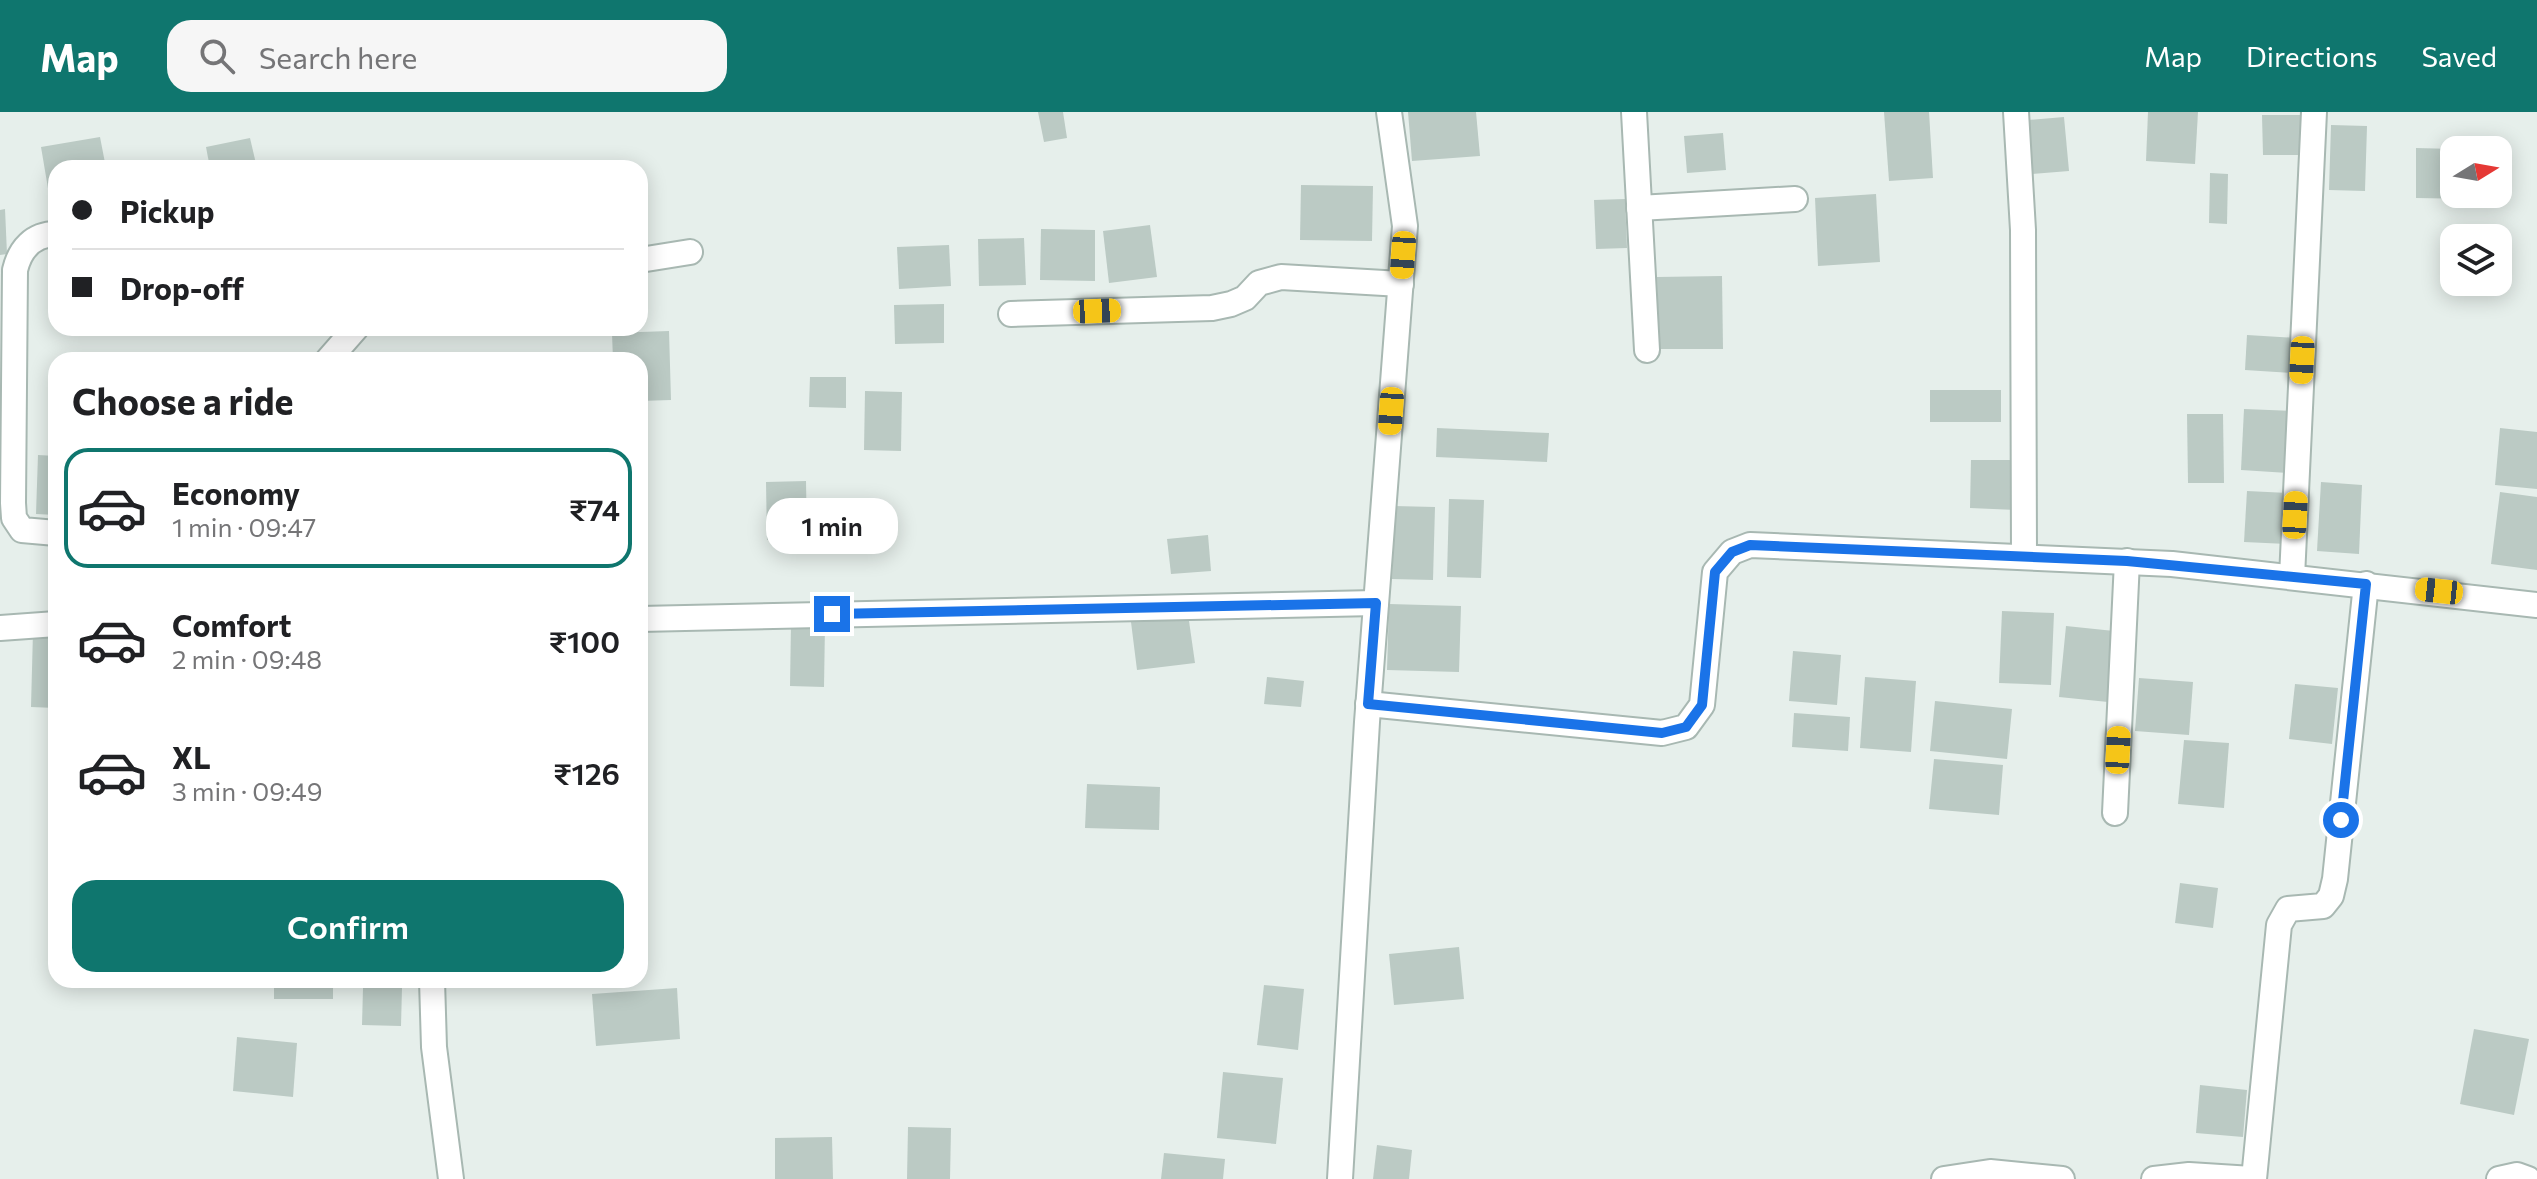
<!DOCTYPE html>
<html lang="en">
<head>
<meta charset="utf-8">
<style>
	body { margin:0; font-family:Commissioner,sans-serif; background:#f6f6f6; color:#202124; height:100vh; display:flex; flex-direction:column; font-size:30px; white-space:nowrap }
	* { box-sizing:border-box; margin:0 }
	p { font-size:26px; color:#757577 }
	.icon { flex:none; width:44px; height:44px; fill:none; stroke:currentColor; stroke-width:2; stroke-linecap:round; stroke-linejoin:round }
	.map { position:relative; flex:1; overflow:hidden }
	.sheet { position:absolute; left:48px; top:240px; width:600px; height:636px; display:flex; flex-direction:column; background:#fff; border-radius:24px; box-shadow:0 4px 20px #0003 }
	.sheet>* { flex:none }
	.hud { position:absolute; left:48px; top:48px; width:600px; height:176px; border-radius:24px; box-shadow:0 4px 20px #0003; display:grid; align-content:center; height:176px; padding:0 24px; background:#fff }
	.needle { width:52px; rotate:79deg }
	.fabs { position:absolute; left:2440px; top:24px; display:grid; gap:16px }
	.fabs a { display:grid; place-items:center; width:72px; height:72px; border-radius:16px; background:#fff; box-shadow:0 4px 20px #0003; font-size:40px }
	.end { position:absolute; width:36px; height:36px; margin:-18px; border:10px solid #1a73e8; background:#fff; box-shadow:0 0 0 4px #fff }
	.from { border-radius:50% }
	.bubble { position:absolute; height:56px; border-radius:24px; background:#fff; box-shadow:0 4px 20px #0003; font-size:26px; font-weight:600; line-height:56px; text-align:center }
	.car { position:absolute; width:24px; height:48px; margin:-24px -12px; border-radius:10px; box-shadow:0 0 6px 2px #0007; background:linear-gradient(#f5c518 24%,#345 0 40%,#f5c518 0 76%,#345 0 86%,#f5c518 0) }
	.hud b { display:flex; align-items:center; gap:28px; height:76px; font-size:30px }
	.hud b+b { border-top:2px solid #e0e0e0 }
	.hud i { width:20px; height:20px; background:#202124 }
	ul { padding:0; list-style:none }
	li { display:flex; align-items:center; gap:24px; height:120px; margin:0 16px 12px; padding:0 8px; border:4px solid transparent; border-radius:24px }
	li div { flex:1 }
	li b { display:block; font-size:30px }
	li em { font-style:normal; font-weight:600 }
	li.on { border-color:#0f766e }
	li>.icon { width:72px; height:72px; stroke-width:1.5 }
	h2 { padding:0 24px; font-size:36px; line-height:96px }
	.primary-button { display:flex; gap:16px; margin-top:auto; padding:16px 24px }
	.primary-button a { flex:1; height:92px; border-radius:24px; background:#0f766e; color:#fff; font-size:32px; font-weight:600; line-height:92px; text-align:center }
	header { display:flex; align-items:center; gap:48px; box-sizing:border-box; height:112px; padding:0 40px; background:#0f766e; color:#fff }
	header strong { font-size:38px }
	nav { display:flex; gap:44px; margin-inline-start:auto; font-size:28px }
	.search { width:560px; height:72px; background:#f6f6f6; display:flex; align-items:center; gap:20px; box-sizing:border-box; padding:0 28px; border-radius:24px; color:#757577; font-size:30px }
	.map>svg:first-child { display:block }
	.building { fill:#bbcac4 }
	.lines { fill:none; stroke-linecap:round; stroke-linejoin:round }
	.minor-casing { stroke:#a8b8b2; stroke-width:28 }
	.minor { stroke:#fff; stroke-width:24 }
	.route { stroke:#1a73e8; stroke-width:10 }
</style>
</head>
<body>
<header>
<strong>Map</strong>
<div class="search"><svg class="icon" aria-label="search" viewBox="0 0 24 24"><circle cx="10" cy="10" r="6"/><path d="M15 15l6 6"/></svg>Search here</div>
<nav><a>Map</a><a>Directions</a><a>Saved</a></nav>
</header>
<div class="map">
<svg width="2537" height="1067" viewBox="0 0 2537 1067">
	<rect width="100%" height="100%" fill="#e6efeb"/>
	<g class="building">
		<path d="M 1038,0 L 1063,0 L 1067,26 L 1044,30 Z"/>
		<path d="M 1408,0 L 1476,0 L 1480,44 L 1412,49 Z"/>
		<path d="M 1884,0 L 1929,0 L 1933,66 L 1889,69 Z"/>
		<path d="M 2148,0 L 2198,0 L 2195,52 L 2146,49 Z"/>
		<path d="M 2262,3 L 2304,3 L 2305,43 L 2263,43 Z"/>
		<path d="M 2064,5 L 2069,59 L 2032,62 L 2028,8 Z"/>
		<path d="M 2331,13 L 2367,14 L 2365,79 L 2329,78 Z"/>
		<path d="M 1723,21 L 1726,58 L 1687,61 L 1684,24 Z"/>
		<path d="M 100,25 L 106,56 L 56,56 L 56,99 L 52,100 L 41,35 Z"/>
		<path d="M 250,26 L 257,56 L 210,56 L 206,35 Z"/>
		<path d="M 2416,36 L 2454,37 L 2454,82 L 2473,82 L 2473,87 L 2416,86 Z"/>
		<path d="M 2210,61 L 2228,62 L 2227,112 L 2209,111 Z"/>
		<path d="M 1301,73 L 1373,74 L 1372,129 L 1300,128 Z"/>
		<path d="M 1876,82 L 1880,150 L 1818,154 L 1815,86 Z"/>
		<path d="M 1625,87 L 1627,136 L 1596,137 L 1594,88 Z"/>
		<path d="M 5,97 L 7,142 L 0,143 L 0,98 Z"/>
		<path d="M 1150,113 L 1157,165 L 1109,171 L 1103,119 Z"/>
		<path d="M 1041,117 L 1095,118 L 1095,169 L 1040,168 Z"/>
		<path d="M 1024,126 L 1026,173 L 979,174 L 978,127 Z"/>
		<path d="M 949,133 L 951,174 L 899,177 L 897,135 Z"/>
		<path d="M 1722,164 L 1723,237 L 1658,237 L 1657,165 Z"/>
		<path d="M 944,192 L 944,231 L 895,232 L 894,193 Z"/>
		<path d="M 669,219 L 671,288 L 640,289 L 640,248 L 613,248 L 612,221 Z"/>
		<path d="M 2247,223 L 2297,226 L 2294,261 L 2245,258 Z"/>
		<path d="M 810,265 L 846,265 L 846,296 L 809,295 Z"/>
		<rect x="1930" y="278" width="71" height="32"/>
		<path d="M 865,279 L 902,280 L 901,339 L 864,338 Z"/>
		<path d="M 2244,297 L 2294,299 L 2290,361 L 2241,358 Z"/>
		<path d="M 2187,302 L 2223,302 L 2224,371 L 2188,371 Z"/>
		<path d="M 1437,316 L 1549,321 L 1547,350 L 1436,345 Z"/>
		<path d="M 2500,316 L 2537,320 L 2537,377 L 2495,373 Z"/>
		<path d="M 38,343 L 56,344 L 56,403 L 36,402 Z"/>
		<path d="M 1971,348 L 2017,348 L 2016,398 L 1970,396 Z"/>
		<path d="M 806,369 L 807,427 L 767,428 L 766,370 Z"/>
		<path d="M 2321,370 L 2362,373 L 2359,442 L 2317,439 Z"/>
		<path d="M 2247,379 L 2290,381 L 2287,432 L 2244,430 Z"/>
		<path d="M 2500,380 L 2537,385 L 2537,458 L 2491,452 Z"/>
		<path d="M 1449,387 L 1484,388 L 1481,466 L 1447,465 Z"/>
		<path d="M 1394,394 L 1435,395 L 1433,468 L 1392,467 Z"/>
		<path d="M 644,416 L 648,472 L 640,473 L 640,417 Z"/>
		<path d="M 1208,423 L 1211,459 L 1171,462 L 1167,427 Z"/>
		<path d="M 1389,492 L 1461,494 L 1459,560 L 1387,558 Z"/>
		<path d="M 2002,499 L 2054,501 L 2051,573 L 1999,571 Z"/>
		<path d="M 1188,502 L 1195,551 L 1137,558 L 1131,510 Z"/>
		<path d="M 791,512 L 825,512 L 824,575 L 790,574 Z"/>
		<path d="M 2066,514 L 2114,519 L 2108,590 L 2059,585 Z"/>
		<path d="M 33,519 L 56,520 L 56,596 L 31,595 Z"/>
		<path d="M 1793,539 L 1841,543 L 1837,593 L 1789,589 Z"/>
		<path d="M 1267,565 L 1304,569 L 1301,595 L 1264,592 Z"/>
		<path d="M 1865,565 L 1916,569 L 1911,640 L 1860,636 Z"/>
		<path d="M 2139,566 L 2193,570 L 2189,623 L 2135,619 Z"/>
		<path d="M 2295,572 L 2338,576 L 2332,632 L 2289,627 Z"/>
		<path d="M 1935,589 L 2012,597 L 2007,647 L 1930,639 Z"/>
		<path d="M 1794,601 L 1850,605 L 1848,639 L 1792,635 Z"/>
		<path d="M 2184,628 L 2229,631 L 2224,696 L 2178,692 Z"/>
		<path d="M 1934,647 L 2003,653 L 1999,703 L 1929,697 Z"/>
		<path d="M 1087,672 L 1160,675 L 1159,718 L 1085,716 Z"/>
		<path d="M 2180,771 L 2218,776 L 2213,816 L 2175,811 Z"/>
		<path d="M 1459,835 L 1464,887 L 1394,893 L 1389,842 Z"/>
		<rect x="274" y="868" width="59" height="19"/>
		<path d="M 1264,873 L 1304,877 L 1298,938 L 1257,933 Z"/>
		<path d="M 363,876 L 402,876 L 401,914 L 362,913 Z"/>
		<path d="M 677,876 L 680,927 L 596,934 L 592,882 Z"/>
		<path d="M 2474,917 L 2529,927 L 2514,1003 L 2460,992 Z"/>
		<path d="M 237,925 L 297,931 L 293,985 L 233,979 Z"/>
		<path d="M 1223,960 L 1283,966 L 1276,1032 L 1217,1026 Z"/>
		<path d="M 2200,973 L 2247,978 L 2243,1025 L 2196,1021 Z"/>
		<path d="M 908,1015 L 951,1016 L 950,1067 L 907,1067 Z"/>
		<path d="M 832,1025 L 833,1067 L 775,1067 L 775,1026 Z"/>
		<path d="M 1377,1033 L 1412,1038 L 1409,1067 L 1373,1067 Z"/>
		<path d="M 1164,1041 L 1225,1047 L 1223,1067 L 1161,1067 Z"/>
	</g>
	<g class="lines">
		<defs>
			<g id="minor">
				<path d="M 1634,0 L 1647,238"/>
				<path d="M 2016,0 L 2023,118 L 2024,445"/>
				<path d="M 1639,96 L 1795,87"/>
				<path d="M 56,122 C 33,122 20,137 15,158 L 13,391 L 14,406 L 22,418 L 56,421"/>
				<path d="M 640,148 L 690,140"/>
				<path d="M 1011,202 L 1212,196 L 1231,192 L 1245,186 L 1259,171 L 1281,165 L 1401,172"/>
				<path d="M 328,248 L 356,216"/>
				<path d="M 2292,465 L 2314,0"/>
				<path d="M 640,507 L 1376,491"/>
				<path d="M 0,516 L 56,512"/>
				<path d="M 1368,592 L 1662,621 L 1686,615 L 1702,593 L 1715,460 L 1732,440 L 1750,433 L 2172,452 L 2537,493"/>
				<path d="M 2115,701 L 2127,449"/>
				<path d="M 432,868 L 434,935 L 451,1067"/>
				<path d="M 1340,1067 L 1367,610 L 1405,114 L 1389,0"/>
				<path d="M 1944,1067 L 1990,1060 L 2062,1067"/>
				<path d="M 2154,1067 L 2189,1063 L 2252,1067"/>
				<path d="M 2254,1067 L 2279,813 L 2288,797 L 2323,794 L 2331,784 L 2335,767 L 2366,472"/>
				<path d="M 2499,1067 L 2517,1063 L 2528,1067"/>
			</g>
		</defs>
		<use href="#minor" class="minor-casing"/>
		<use href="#minor" class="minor"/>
	</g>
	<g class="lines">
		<path class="route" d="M 832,502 L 1376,491 L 1368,592 L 1662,621 L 1686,615 L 1702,593 L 1715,460 L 1732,440 L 1750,433 L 2127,449 L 2366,472 L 2341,708"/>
	</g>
</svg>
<div class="fabs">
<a><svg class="needle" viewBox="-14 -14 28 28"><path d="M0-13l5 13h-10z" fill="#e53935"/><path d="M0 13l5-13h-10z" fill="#757577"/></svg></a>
<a><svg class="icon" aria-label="layers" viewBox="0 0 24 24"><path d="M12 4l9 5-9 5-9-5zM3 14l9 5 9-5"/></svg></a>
</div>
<i class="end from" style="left:2341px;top:708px"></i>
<i class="end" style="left:832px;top:502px"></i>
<div class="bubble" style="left:766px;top:386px;width:132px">1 min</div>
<i class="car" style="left:1403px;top:143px;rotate:184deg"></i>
<i class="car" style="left:1097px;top:199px;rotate:88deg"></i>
<i class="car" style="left:2302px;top:248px;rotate:183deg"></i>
<i class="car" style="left:1391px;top:299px;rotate:184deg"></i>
<i class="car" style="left:2295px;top:403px;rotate:3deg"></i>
<i class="car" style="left:2439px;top:479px;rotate:276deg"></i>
<i class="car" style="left:2118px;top:638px;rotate:3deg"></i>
<div class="hud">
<b><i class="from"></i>Pickup</b>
<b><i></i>Drop-off</b>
</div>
<section class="sheet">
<h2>Choose a ride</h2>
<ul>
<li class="on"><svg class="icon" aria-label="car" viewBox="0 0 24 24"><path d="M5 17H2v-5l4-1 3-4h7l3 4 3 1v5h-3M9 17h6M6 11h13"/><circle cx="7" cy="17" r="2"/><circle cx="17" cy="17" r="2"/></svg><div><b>Economy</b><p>1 min · 09:47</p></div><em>₹74</em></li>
<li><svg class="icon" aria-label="car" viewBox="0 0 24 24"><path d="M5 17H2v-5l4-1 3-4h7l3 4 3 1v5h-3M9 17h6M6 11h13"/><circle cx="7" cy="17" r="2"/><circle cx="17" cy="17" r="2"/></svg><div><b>Comfort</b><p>2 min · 09:48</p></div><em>₹100</em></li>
<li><svg class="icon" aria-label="car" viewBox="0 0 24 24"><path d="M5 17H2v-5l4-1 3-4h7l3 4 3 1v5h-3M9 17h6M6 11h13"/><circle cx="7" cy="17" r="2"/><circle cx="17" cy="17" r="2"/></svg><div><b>XL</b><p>3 min · 09:49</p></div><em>₹126</em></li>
</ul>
<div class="primary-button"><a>Confirm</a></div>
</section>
</div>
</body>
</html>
